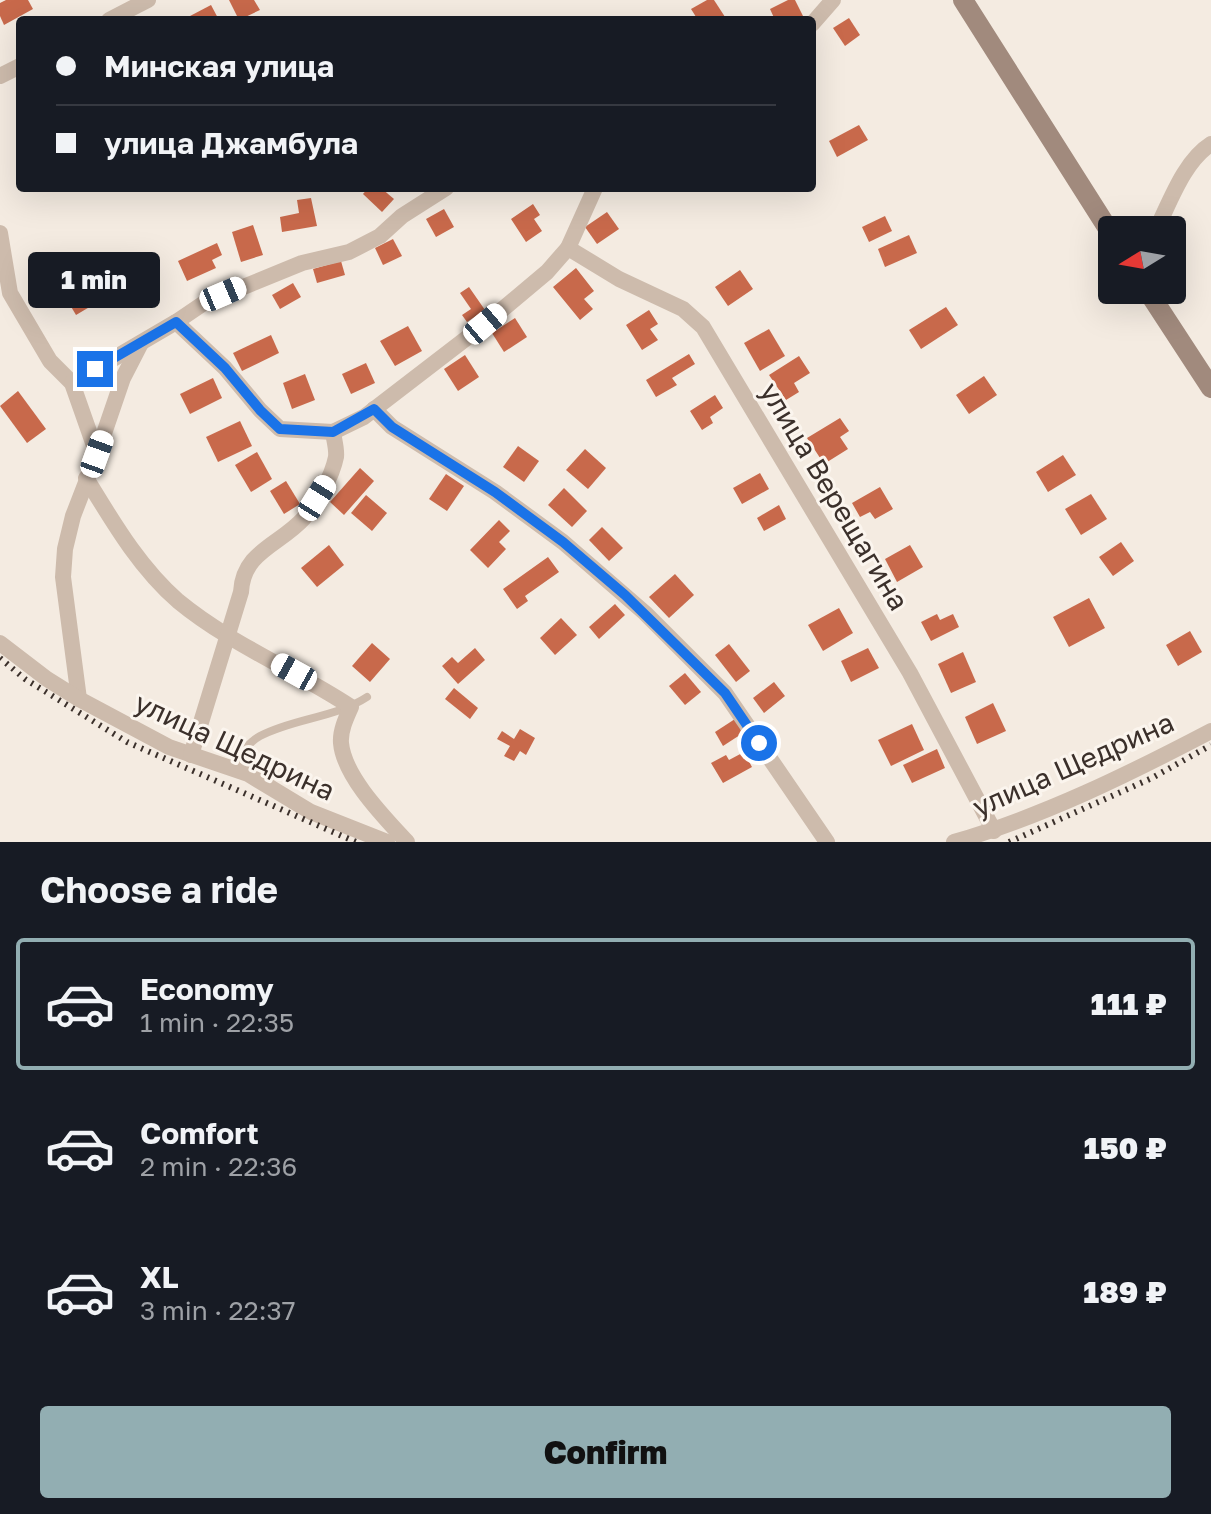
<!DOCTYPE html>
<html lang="en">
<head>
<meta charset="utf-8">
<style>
	body { margin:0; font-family:"Golos Text",sans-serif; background:#242831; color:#f1f3f6; height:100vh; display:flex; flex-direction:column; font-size:30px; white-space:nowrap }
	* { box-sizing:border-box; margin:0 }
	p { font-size:26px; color:#9ea1a6 }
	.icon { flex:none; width:44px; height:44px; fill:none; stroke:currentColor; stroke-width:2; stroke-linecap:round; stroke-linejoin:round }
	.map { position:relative; height:842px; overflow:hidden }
	.drawer { display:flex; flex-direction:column; background:#171b24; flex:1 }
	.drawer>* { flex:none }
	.banner { position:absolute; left:16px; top:16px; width:800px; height:176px; border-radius:8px; box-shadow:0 8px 32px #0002; display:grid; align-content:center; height:176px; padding:0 40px; background:#171b24 }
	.needle { width:52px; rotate:259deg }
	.controls { position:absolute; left:1098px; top:216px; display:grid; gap:16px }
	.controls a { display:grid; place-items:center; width:88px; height:88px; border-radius:8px; background:#171b24; box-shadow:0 8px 32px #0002; font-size:40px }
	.end { position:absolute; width:36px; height:36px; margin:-18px; border:10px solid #1a73e8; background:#fff; box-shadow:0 0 0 4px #fff }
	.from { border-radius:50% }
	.bubble { position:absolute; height:56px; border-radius:8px; background:#171b24; box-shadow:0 8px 32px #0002; font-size:26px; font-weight:800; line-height:56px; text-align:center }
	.car { position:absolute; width:24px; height:48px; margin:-24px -12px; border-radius:10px; box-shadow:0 0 6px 2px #0007; background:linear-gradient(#fff 24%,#345 0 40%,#fff 0 76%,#345 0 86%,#fff 0) }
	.banner b { display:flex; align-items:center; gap:28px; height:76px; font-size:30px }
	.banner b+b { border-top:2px solid #363941 }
	.banner i { width:20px; height:20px; background:#f1f3f6 }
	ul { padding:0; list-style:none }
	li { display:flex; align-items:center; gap:24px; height:132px; margin:0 16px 12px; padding:0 24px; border:4px solid transparent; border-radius:8px }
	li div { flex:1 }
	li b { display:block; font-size:30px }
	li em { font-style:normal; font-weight:800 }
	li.current { border-color:#92aeb2 }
	li>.icon { width:72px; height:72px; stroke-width:1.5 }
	h2 { padding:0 40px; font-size:36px; line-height:96px }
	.cta { display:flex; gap:16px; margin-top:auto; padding:16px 40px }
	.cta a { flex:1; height:92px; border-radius:8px; background:#92aeb2; color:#111; font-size:32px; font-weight:800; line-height:92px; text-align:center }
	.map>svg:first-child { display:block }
	.building { fill:#c8694b }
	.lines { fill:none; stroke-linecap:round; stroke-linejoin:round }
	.lane { stroke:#cdbbac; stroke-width:8 }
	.street { stroke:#cdbbac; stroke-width:16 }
	.secondary { stroke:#a18a7d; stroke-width:20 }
	.rail { stroke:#3b302b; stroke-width:6; stroke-dasharray:2 6; stroke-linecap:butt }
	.route { stroke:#1a73e8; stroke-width:10 }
	.labels { text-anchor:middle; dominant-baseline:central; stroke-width:6; stroke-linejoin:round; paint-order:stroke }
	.street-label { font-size:28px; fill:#3b302b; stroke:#fbf5ee }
</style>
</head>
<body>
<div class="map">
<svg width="1211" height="842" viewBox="0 0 1211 842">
	<rect width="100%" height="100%" fill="#f4ebe1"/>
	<g class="building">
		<path d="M 6,0 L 28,0 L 33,9 L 4,25 L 0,16 L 0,3 Z"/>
		<path d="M 229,0 L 254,0 L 260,10 L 239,20 Z"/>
		<path d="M 707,0 L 714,0 L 727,20 L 698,20 L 691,9 Z"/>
		<path d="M 788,0 L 795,0 L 803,16 L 795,20 L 775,20 L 770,9 Z"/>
		<path d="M 211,5 L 219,20 L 192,20 L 190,16 Z"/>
		<path d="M 849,18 L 860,35 L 845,46 L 833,28 Z"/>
		<path d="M 859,125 L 868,140 L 837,157 L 829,141 Z"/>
		<path d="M 368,188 L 381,188 L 394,199 L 382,212 L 363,194 Z"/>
		<path d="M 311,198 L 317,226 L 282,232 L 280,217 L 299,213 L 297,200 Z"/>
		<path d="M 533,204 L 540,215 L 534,219 L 542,231 L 526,242 L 511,219 Z"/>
		<path d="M 444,209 L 454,227 L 436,237 L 426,219 Z"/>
		<path d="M 607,212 L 619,229 L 597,244 L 585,227 Z"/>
		<path d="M 885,216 L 892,231 L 869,242 L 862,227 Z"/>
		<path d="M 253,225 L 263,255 L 241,262 L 232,232 Z"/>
		<path d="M 909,235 L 917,253 L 885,267 L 878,249 Z"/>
		<path d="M 393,239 L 402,256 L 383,265 L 375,248 Z"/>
		<path d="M 217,243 L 222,255 L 212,260 L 216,268 L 187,281 L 178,261 Z"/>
		<path d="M 341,261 L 345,275 L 317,283 L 313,269 Z"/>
		<path d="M 118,262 L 124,274 L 117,277 L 126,294 L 115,300 L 99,272 Z"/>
		<path d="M 576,268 L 594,291 L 584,299 L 593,309 L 580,320 L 553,287 Z"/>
		<path d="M 740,270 L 753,289 L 728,306 L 715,287 Z"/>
		<path d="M 85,280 L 98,302 L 76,315 L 63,293 Z"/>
		<path d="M 293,283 L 301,297 L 280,309 L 272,295 Z"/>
		<path d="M 469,287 L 485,310 L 467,322 L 462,315 L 471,309 L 460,293 Z"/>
		<path d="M 946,307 L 958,325 L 921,349 L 909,330 Z"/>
		<path d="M 649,310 L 658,324 L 650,329 L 658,340 L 642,350 L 626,325 Z"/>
		<path d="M 515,318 L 527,337 L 504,352 L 492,333 Z"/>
		<path d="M 408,326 L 422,351 L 395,366 L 380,341 Z"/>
		<path d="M 769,329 L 785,356 L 760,371 L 744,343 Z"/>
		<path d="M 271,335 L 279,353 L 242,371 L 233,353 Z"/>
		<path d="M 689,354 L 695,364 L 672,378 L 677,385 L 656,397 L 646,380 Z"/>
		<path d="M 465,355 L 479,377 L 458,391 L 444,369 Z"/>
		<path d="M 799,356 L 810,373 L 794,383 L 799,392 L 786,400 L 769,375 Z"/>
		<path d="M 366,363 L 375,383 L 351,394 L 342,374 Z"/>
		<path d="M 305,374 L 315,400 L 292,409 L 283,383 Z"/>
		<path d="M 984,376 L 997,395 L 969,414 L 956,395 Z"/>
		<path d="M 213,378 L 222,398 L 190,414 L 180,394 Z"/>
		<path d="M 18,391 L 46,429 L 27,443 L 0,406 Z"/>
		<path d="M 715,395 L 723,408 L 710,417 L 713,423 L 702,430 L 690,411 Z"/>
		<path d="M 840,418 L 849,431 L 840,437 L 848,449 L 824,464 L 807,438 Z"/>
		<path d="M 240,421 L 252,446 L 218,462 L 206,437 Z"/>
		<path d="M 518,446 L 539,461 L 524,482 L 503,467 Z"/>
		<path d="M 585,449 L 606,468 L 588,489 L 566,470 Z"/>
		<path d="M 257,452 L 272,479 L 251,492 L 235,465 Z"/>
		<path d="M 1063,455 L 1076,475 L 1048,492 L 1036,472 Z"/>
		<path d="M 360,468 L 374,481 L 344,515 L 330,502 Z"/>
		<path d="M 760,473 L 769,489 L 742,504 L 733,488 Z"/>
		<path d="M 446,474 L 464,486 L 447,511 L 429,499 Z"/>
		<path d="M 286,481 L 300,504 L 284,514 L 270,491 Z"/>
		<path d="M 880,487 L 893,509 L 875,519 L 870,512 L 860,517 L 852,503 Z"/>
		<path d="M 564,488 L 587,511 L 572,527 L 548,505 Z"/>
		<path d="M 1091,494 L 1107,519 L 1081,535 L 1065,509 Z"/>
		<path d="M 366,495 L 387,513 L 372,531 L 351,513 Z"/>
		<path d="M 779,505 L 786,519 L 764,531 L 757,518 Z"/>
		<path d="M 499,520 L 510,531 L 499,542 L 506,549 L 488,568 L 470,550 Z"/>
		<path d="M 602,527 L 623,548 L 609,561 L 589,540 Z"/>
		<path d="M 1121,542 L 1134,561 L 1113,576 L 1099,557 Z"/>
		<path d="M 329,545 L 344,565 L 317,587 L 301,568 Z"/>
		<path d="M 910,545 L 923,567 L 897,582 L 885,559 Z"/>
		<path d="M 548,557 L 559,572 L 525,596 L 528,601 L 517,609 L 503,589 Z"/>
		<path d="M 675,574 L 694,595 L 669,618 L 649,597 Z"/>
		<path d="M 1089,598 L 1105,628 L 1069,647 L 1053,617 Z"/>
		<path d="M 615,604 L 625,615 L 599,639 L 589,627 Z"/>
		<path d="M 839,608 L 853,633 L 823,651 L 808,625 Z"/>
		<path d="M 937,614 L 940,620 L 953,614 L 959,627 L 931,641 L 921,622 Z"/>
		<path d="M 561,618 L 577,635 L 555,655 L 540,638 Z"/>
		<path d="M 1190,631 L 1202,652 L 1178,666 L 1166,645 Z"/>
		<path d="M 372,643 L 390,659 L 370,682 L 352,666 Z"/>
		<path d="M 729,644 L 750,671 L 736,682 L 715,655 Z"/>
		<path d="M 475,648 L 485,660 L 458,684 L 442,666 L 452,657 L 458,663 Z"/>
		<path d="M 868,648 L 879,668 L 851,682 L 841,661 Z"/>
		<path d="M 963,652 L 976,682 L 951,693 L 938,664 Z"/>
		<path d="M 685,673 L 701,692 L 685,705 L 669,686 Z"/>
		<path d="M 774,682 L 785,696 L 764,713 L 753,698 Z"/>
		<path d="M 454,688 L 478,708 L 470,719 L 445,699 Z"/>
		<path d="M 993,703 L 1006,731 L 977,744 L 965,717 Z"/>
		<path d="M 735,719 L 743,733 L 723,746 L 715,732 Z"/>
		<path d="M 912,724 L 924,750 L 891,766 L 878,740 Z"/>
		<path d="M 520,729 L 535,738 L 526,755 L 520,751 L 514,761 L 504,756 L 510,746 L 497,739 L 502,731 L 514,739 Z"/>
		<path d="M 937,749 L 945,768 L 912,783 L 903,765 Z"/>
		<path d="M 744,752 L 752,767 L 723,783 L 711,763 L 726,755 L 729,760 Z"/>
	</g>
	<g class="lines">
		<path class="lane" d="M 231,769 C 239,757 247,743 260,736 C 294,718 335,718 367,697"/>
		<g class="street">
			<path d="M 109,20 L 148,0"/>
			<path d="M 812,24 L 833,0"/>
			<path d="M 0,76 L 20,66"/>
			<path d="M 1156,230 C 1170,202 1184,161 1211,144"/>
			<path d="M 0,233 L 10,293 L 50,361 L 72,383 L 97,454 L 73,516 L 65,549 L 63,577 L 79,699"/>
			<path d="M 568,248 L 619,279 L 683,309 L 703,327 L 910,673 L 994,831"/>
			<path d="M 176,322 L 225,368 L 260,410 L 280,429 L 333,432 L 364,417 L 485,324 L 547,272 L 568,248 L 595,188"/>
			<path d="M 72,383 L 176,322 L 204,303 L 302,263 L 349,252 L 380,236 L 402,216 L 446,188"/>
			<path d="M 374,409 L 392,427 L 495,492 L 563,542 L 645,613 L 725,693 L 827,842"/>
			<path d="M 97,454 L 123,378 L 141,343"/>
			<path d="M 86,478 C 113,522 139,567 178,601 C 230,644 295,670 351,707 C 346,718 340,731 341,743 C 344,777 385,818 407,842"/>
			<path d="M 0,643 L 47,679 L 79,699 L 169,747 L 248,774 L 311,812 L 387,842"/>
			<path d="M 191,755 L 241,592 C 243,551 280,545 304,518 C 317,503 332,477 336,457 C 337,449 334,440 333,432"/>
			<path d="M 954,842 C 1044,816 1129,774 1211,731"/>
		</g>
		<g class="secondary">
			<path d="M 963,0 L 1112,235"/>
			<path d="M 1147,290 L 1211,388"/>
		</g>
		<g class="rail">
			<path d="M 0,658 L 25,679 L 127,742 L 356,842"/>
			<path d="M 1009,842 L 1152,778 L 1211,745"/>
		</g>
	</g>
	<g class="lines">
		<path class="route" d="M 95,369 L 176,322 L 225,368 L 260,410 L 280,429 L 333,432 L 374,409 L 392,427 L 495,492 L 563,542 L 625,595 L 725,693 L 759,743"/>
	</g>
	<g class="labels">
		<g class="street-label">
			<text transform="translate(835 496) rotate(59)">улица Верещагина</text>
			<text transform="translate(235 746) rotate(25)">улица Щедрина</text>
			<text transform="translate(1073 764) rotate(-24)">улица Щедрина</text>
		</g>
	</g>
</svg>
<div class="controls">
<a><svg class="needle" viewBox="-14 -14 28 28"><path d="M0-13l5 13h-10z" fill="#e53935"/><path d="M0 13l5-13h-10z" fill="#9ea1a6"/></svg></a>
</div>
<i class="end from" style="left:759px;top:743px"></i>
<i class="end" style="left:95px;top:369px"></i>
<div class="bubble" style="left:28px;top:252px;width:132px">1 min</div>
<i class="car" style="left:223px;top:294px;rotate:67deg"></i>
<i class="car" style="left:485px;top:324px;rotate:50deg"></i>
<i class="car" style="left:97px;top:454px;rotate:20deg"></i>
<i class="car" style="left:317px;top:498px;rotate:32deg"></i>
<i class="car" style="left:294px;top:672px;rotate:299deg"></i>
<div class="banner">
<b><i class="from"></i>Минская улица</b>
<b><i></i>улица Джамбула</b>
</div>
</div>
<section class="drawer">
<h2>Choose a ride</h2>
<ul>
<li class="current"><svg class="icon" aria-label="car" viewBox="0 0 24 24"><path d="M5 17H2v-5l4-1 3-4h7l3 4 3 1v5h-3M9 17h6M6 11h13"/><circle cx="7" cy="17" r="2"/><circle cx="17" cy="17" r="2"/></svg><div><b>Economy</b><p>1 min · 22:35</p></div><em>111 ₽</em></li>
<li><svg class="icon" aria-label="car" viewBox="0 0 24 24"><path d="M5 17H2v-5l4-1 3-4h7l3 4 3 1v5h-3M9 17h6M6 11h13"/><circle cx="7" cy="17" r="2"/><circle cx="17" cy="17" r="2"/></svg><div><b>Comfort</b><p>2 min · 22:36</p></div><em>150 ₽</em></li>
<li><svg class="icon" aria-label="car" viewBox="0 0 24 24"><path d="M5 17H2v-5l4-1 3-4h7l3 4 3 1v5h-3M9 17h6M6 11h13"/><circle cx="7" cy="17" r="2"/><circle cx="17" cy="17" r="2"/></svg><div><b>XL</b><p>3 min · 22:37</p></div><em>189 ₽</em></li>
</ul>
<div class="cta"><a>Confirm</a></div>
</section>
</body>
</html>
